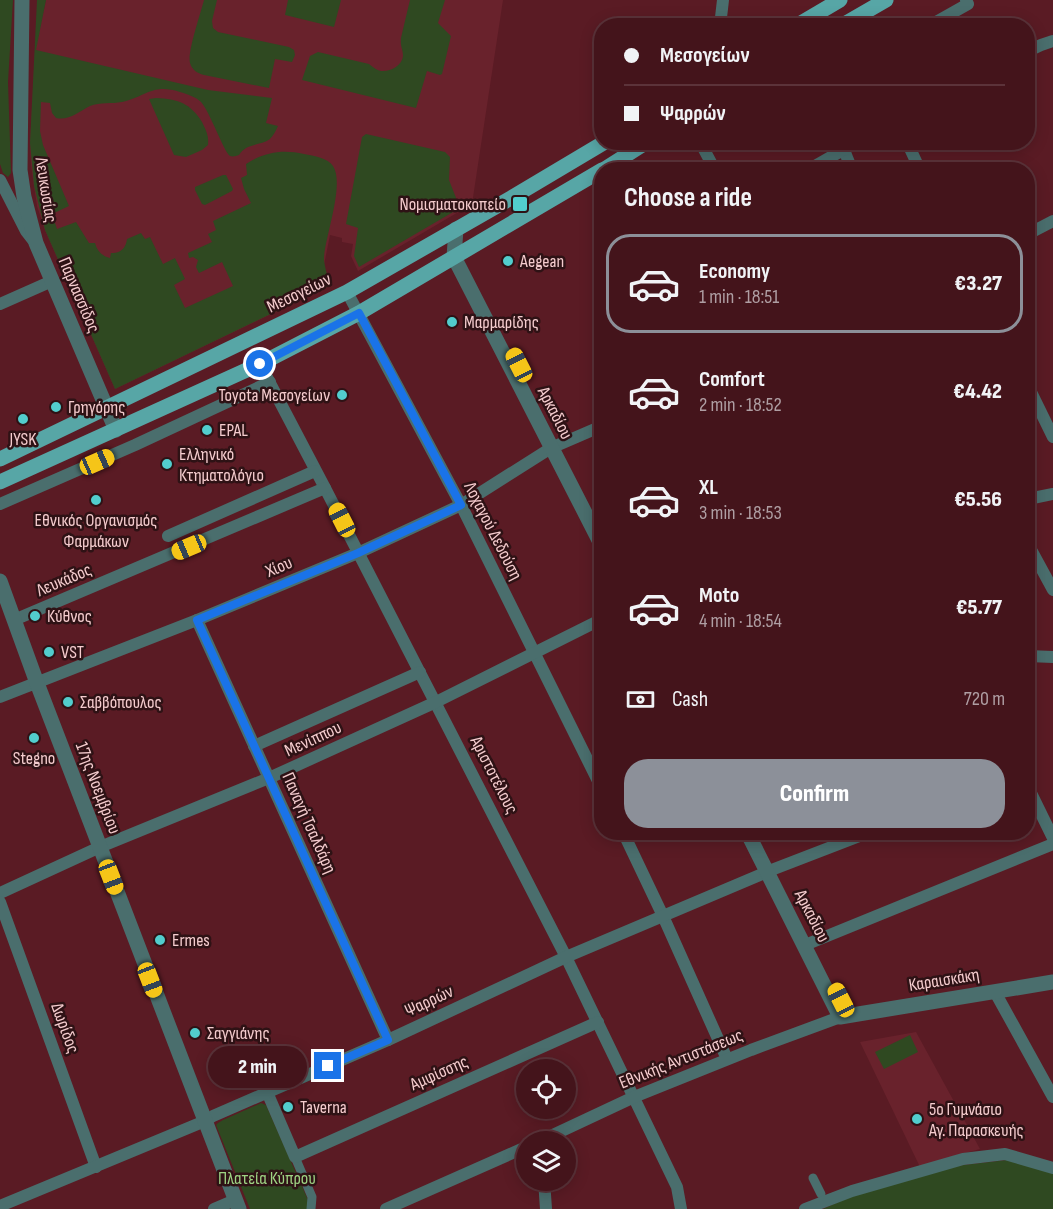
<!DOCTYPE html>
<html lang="en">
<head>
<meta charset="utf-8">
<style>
	body { margin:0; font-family:"Sofia Sans Condensed",sans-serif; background:#4b1d24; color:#f1f3f6; height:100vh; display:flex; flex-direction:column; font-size:22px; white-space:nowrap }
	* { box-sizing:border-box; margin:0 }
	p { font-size:20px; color:#af9ea3 }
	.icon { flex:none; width:33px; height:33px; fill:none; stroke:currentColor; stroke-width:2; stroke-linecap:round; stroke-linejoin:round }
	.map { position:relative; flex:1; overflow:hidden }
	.sheet { position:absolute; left:594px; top:162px; width:441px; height:678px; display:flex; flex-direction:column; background:#44141b; border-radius:24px; box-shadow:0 3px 15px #0003,0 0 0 2px #5c333a }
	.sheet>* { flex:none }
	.hud { position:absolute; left:594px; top:18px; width:441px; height:132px; border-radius:24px; box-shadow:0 3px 15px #0003,0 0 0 2px #5c333a; display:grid; align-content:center; height:132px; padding:0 30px; background:#44141b }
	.fabs { position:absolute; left:516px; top:1059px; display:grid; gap:12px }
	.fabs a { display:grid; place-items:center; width:60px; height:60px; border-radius:50%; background:#44141b; box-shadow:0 3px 15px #0003,0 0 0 2px #5c333a; font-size:30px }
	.end { position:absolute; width:27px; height:27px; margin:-14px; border:8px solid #1a73e8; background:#fff; box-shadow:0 0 0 3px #fff }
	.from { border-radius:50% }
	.bubble { position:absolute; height:42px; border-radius:21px; background:#44141b; box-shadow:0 3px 15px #0003,0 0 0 2px #5c333a; font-size:20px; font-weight:800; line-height:42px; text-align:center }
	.car { position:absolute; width:18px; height:36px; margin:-18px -9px; border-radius:8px; box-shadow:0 0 4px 2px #0007; background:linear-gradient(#f5c518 24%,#345 0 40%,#f5c518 0 76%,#345 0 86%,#f5c518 0) }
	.hud b { display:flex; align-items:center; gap:21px; height:57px; font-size:22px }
	.hud b+b { border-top:2px solid #5c333a }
	.hud i { width:15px; height:15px; background:#f1f3f6 }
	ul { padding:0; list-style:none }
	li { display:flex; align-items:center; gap:18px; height:99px; margin:0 12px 9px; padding:0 18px; border:3px solid transparent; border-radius:24px }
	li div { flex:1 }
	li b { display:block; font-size:22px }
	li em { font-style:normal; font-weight:800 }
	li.current { border-color:#8c9099 }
	li>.icon { width:54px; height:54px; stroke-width:1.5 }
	h2 { padding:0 30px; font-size:27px; line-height:72px }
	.pay { display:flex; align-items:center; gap:15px; height:66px; padding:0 30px; font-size:22px }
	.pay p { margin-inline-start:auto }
	.primary-button { display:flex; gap:12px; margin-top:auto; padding:12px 30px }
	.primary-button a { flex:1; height:69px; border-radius:24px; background:#8c9099; color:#fff; font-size:24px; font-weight:800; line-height:69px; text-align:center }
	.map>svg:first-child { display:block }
	.built { fill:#69222c }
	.green { fill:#2f4921 }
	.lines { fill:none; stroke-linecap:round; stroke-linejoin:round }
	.pedestrian { stroke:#4a6e6d; stroke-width:9 }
	.minor { stroke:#4a6e6d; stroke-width:12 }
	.tertiary { stroke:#4a6e6d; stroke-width:15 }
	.primary { stroke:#57a6a6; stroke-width:15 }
	.route { stroke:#1a73e8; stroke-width:8 }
	.poi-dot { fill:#52cdcd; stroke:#2e1215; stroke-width:2 }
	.labels { text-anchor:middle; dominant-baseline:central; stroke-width:5; stroke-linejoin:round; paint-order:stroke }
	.street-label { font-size:18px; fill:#f5ccce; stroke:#2e1215 }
	.poi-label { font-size:18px; fill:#f5ccce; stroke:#2e1215; text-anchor:start }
	.park-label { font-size:18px; fill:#9ed383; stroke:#2e1215 }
</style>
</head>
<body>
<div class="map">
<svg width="1053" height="1209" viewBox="0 0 1053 1209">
	<rect width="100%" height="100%" fill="#5a1b24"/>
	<g class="built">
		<path d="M 46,0 L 503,0 L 472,204 L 358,271 L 351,256 L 353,244 L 342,242 L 342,238 L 330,235 L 321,280 L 325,288 L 115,389 L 45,230 L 37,206 L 34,186 L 31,165 L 30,143 L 35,50 Z"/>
		<path d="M 916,1032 L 980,1149 L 954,1156 L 920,1167 L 860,1042 Z"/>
	</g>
	<g class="green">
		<path d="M 0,0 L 13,0 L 8,82 L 11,173 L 8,177 L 3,173 L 0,164 Z"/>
		<path d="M 37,0 L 46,0 L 36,50 L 208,90 L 272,98 L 266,123 L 278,126 C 276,130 274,135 270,139 C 260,146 246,143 239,155 C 236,156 233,157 230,156 C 224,152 210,112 201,102 C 196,97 187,94 180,92 C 152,83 146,97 122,102 C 112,104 100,102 90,106 C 78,112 69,121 56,118 L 52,113 L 50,103 L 41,102 L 40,131 L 43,145 L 69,206 L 52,214 L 57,229 L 76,222 L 89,243 L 95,243 C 97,251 102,256 110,258 L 111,253 C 120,254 126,248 127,239 L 141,233 L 145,239 L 150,237 L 163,264 L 175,258 L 185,279 L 174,285 L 185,308 L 233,286 L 222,262 L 199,273 L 196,267 L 198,260 L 193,257 L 189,258 L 188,253 L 212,242 L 208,234 L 216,230 L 213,221 L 251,203 L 244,189 L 241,178 L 247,175 L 246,164 C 264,152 283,149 304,154 C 314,156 328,158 333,166 C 345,184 325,237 324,258 C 324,265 328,279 331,285 L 115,389 L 45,230 L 34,186 L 30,143 Z"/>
		<path d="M 204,0 L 217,0 L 212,21 L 213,28 L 218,32 L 289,47 L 294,50 L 295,55 L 292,62 L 275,59 L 269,88 L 204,75 C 197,73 192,70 190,63 C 187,53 201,12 204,0 Z"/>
		<path d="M 288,0 L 341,0 L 334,27 L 285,15 Z"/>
		<path d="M 410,0 L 445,0 L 438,23 L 451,36 L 442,74 L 440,75 L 427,71 L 416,108 L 302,80 L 310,56 L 318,52 L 369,64 C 373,67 376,70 381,71 C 390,72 402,66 403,56 C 403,49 400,47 401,38 C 404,25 407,12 410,0 Z"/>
		<path d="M 156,98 C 178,99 190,103 202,122 C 206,130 209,136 208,145 L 202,150 L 186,157 L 174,155 L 149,99 Z"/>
		<path d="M 366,134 L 445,152 L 450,157 L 449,180 L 460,208 L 359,267 L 354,256 L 358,228 L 346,224 L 362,137 Z"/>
		<path d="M 223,175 L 226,175 L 233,189 L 232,191 L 205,205 L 202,204 L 195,190 L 195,187 Z"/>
		<path d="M 910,1035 L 918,1052 L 884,1069 L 875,1052 Z"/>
		<path d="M 261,1103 L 266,1105 L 308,1200 L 307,1209 L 250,1209 L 216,1125 L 218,1123 L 223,1120 Z"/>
		<path d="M 1007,1160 L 1053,1173 L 1053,1209 L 823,1209 L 849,1197 L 955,1166 Z"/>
	</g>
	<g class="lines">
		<g class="pedestrian">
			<path d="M 295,1157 L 312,1197 L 311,1209"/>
			<path d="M 813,1178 L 821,1194"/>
		</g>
		<g class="minor">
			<path d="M 720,26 L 723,0"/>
			<path d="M 929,26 L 968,4 L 966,0"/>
			<path d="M 1028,51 L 1041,45 L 1053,41"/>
			<path d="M 700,142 L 715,170"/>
			<path d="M 907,142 L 920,170"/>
			<path d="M 844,150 L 852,170"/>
			<path d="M 808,170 L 857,142"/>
			<path d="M 0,180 L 26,231 L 33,240"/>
			<path d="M 1028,234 L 1053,221"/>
			<path d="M 347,292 L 461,505 L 602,789"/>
			<path d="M 0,304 L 52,281"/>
			<path d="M 260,364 L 325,488 L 566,957 L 677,1187 L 681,1209"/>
			<path d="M 1028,386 L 1053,437"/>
			<path d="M 1028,499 L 1053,494"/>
			<path d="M 0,504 L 135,445 L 270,382"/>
			<path d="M 168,536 L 315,471"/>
			<path d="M 1028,544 L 1053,590"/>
			<path d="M 14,620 L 325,488"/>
			<path d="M 197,620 L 388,1040"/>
			<path d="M 1028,656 L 1053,657"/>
			<path d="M 0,697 L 197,620 L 358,553 L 461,505 L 551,448 L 602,426"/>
			<path d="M 254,746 L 420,672"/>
			<path d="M 1028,787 L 1053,838"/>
			<path d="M 623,832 L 663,916 L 727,1059"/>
			<path d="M 0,893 L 100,847 L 269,778 L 436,702 L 602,619"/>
			<path d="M 0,902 L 96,1167"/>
			<path d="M 805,945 L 1053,844"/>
			<path d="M 995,992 L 1053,1097"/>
			<path d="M 267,1092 L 295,1157 L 598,1022"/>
			<path d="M 538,1142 L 634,1097 L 751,1050 L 840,1017"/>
			<path d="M 544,1180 L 546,1209"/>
			<path d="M 0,1206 L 205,1121 L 213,1116 L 388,1040 L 566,957 L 774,869 L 870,832"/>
			<path d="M 214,1209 L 235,1200"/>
			<path d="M 386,1209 L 526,1147"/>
			<path d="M 805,1209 L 852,1191 L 963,1159 L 1005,1154 L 1053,1168"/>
		</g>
		<g class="tertiary">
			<path d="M 22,0 L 20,170 L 24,197 L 36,243 L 116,430"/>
			<path d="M 456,229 L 454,257 L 602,546"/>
			<path d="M 0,581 L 37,683 L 239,1209"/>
			<path d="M 747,832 L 840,1017 L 1053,982"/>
		</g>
		<g class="primary">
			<path d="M 796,26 L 840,0"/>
			<path d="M 841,26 L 886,0"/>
			<path d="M 603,170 L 647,142"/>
			<path d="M 0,459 L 347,292 L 511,198 L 605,142"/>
			<path d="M 0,482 L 260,364 L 359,313 L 602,170"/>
		</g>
	</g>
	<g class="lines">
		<path class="route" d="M 260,364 L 359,313 L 461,505 L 358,553 L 197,620 L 388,1040 L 328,1066"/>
	</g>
	<g class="poi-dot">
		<rect x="512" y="196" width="16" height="16" rx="3"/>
		<circle cx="508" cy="261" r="6"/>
		<circle cx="452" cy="322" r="6"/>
		<circle cx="342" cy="395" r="6"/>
		<circle cx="56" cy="407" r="6"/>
		<circle cx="23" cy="419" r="6"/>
		<circle cx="207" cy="430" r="6"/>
		<circle cx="167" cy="464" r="6"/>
		<circle cx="96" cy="500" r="6"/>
		<circle cx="35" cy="616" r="6"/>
		<circle cx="49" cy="652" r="6"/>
		<circle cx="68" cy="702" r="6"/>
		<circle cx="34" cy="738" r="6"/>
		<circle cx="160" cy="940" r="6"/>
		<circle cx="195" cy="1033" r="6"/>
		<circle cx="288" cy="1107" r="6"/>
		<circle cx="917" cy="1119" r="6"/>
	</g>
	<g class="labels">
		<g class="street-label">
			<text transform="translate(46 190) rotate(81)">Λευκωσίας</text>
			<text transform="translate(299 293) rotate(-26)">Μεσογείων</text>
			<text transform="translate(79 295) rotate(67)">Παρνασσίδος</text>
			<text transform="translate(555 413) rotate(63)">Αρκαδίου</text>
			<text transform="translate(493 531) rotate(63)">Λοχαγού Δεδούση</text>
			<text transform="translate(279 567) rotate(-23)">Χίου</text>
			<text transform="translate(64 580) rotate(-23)">Λευκάδος</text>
			<text transform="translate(313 739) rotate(-25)">Μενίππου</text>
			<text transform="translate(494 775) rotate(63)">Αριστοτέλους</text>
			<text transform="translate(98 788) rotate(69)">17ης Νοεμβρίου</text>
			<text transform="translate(309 823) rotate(66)">Παναγή Τσαλδάρη</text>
			<text transform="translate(812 916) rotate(63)">Αρκαδίου</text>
			<text transform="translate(944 980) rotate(-9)">Καραισκάκη</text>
			<text transform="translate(429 1001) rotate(-25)">Ψαρρών</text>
			<text transform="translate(65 1028) rotate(70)">Δωρίδος</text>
			<text transform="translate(681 1059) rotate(-22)">Εθνικής Αντιστάσεως</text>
			<text transform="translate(439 1073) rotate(-24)">Αμφίσσης</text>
		</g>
		<g class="poi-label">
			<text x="506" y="204" text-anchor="end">Νομισματοκοπείο</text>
			<text x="520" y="261">Aegean</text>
			<text x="464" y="322">Μαρμαρίδης</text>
			<text x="330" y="395" text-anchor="end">Toyota Μεσογείων</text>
			<text x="68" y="407">Γρηγόρης</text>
			<text x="219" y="430">EPAL</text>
			<text x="23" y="439" text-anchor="middle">JYSK</text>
			<text x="179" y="454">Ελληνικό<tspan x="179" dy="21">Κτηματολόγιο</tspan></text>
			<text x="96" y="520" text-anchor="middle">Εθνικός Οργανισμός<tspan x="96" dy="21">Φαρμάκων</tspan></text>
			<text x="47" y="616">Κύθνος</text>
			<text x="61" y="652">VST</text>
			<text x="80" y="702">Σαββόπουλος</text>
			<text x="34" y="758" text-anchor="middle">Stegno</text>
			<text x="172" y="940">Ermes</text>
			<text x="207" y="1033">Σαγγιάνης</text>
			<text x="300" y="1107">Taverna</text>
			<text x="929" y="1109">5ο Γυμνάσιο<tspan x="929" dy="21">Αγ. Παρασκευής</tspan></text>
		</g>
		<g class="park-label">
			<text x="267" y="1178">Πλατεία Κύπρου</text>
		</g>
	</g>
</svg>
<div class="fabs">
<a><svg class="icon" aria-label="locate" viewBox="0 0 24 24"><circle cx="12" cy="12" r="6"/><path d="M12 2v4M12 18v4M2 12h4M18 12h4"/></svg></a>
<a><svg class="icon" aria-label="layers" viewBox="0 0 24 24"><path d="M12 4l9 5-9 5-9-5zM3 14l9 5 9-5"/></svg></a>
</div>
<i class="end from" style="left:260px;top:364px"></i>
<i class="end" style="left:328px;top:1066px"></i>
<div class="bubble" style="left:208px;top:1046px;width:99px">2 min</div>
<i class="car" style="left:519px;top:365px;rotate:333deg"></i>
<i class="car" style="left:97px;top:462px;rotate:66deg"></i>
<i class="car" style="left:342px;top:520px;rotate:333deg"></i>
<i class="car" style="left:189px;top:547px;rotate:247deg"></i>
<i class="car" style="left:111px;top:877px;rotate:159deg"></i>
<i class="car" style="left:150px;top:980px;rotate:159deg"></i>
<i class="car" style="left:841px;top:1000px;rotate:333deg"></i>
<div class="hud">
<b><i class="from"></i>Μεσογείων</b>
<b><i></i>Ψαρρών</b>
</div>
<section class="sheet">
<h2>Choose a ride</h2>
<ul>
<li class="current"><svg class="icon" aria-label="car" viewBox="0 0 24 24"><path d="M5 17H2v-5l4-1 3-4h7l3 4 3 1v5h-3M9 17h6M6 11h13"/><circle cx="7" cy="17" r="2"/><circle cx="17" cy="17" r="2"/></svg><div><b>Economy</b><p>1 min · 18:51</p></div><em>€3.27</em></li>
<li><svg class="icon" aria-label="car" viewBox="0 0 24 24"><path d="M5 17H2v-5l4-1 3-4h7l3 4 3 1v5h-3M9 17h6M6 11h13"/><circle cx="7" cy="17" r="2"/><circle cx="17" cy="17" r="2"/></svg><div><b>Comfort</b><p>2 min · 18:52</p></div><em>€4.42</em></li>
<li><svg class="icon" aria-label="car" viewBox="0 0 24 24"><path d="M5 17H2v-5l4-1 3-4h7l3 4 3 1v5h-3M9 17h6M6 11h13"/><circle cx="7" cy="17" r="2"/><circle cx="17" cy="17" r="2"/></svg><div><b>XL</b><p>3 min · 18:53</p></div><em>€5.56</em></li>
<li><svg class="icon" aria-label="car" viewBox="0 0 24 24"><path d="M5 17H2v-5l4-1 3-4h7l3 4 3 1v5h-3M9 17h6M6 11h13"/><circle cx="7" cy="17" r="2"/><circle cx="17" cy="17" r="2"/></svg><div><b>Moto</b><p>4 min · 18:54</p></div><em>€5.77</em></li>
</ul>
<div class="pay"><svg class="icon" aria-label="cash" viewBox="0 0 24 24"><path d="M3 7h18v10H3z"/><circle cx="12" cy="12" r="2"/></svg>Cash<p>720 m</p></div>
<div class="primary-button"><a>Confirm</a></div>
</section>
</div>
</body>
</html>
